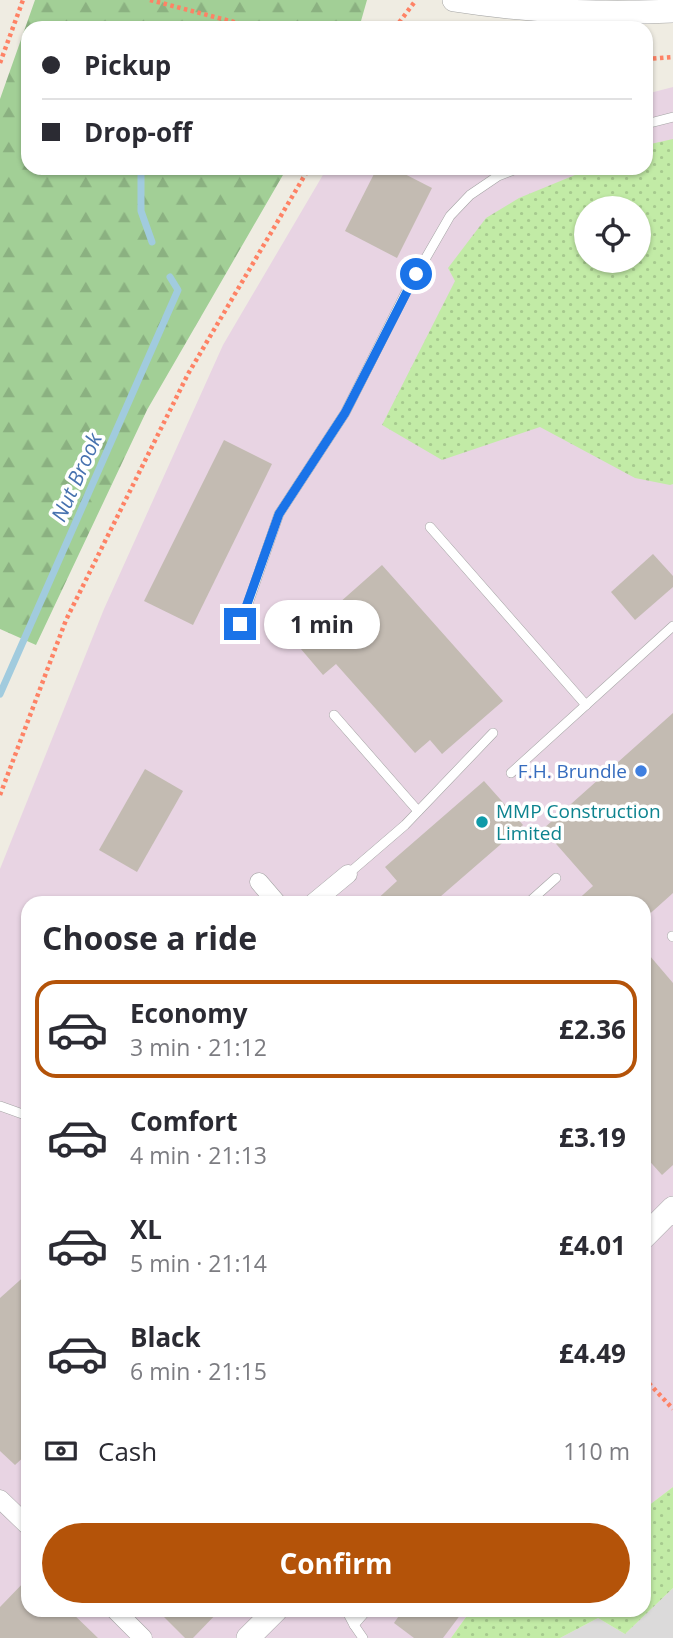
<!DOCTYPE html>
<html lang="en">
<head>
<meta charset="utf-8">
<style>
	body { margin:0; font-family:"Open Sans",sans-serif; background:#f2f2f3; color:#2b2b33; height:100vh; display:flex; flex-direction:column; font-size:26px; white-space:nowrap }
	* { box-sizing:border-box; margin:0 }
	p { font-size:23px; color:#7c7c81 }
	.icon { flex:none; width:38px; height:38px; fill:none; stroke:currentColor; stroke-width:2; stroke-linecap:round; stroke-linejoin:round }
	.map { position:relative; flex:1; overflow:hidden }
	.drawer { position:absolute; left:21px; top:896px; width:630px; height:721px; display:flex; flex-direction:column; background:#fff; border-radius:21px; box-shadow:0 2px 5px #0004 }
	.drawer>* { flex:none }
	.banner { position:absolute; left:21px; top:21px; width:632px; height:154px; border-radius:21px; box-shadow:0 2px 5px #0004; display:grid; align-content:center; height:154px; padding:0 21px; background:#fff }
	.controls { position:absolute; left:574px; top:196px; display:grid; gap:14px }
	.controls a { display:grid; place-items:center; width:77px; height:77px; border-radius:50%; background:#fff; box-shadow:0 2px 5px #0004; font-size:35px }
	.end { position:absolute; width:32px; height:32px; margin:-16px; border:9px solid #1a73e8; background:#fff; box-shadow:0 0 0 4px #fff }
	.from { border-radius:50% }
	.bubble { position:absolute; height:49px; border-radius:24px; background:#fff; box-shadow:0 2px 5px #0004; font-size:23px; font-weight:700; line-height:49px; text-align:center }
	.banner b { display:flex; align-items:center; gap:24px; height:66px; font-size:26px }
	.banner b+b { border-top:2px solid #e1e1e2 }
	.banner i { width:18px; height:18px; background:#2b2b33 }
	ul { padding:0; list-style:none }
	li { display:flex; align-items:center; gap:21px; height:98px; margin:0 14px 10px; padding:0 7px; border:4px solid transparent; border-radius:21px }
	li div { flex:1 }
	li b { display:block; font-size:26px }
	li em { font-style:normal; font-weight:700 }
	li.current { border-color:#b45309 }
	li>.icon { width:63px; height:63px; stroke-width:1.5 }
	h2 { padding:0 21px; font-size:32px; line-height:84px }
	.pay { display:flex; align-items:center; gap:18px; height:77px; padding:0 21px; font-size:26px }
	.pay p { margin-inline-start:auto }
	.primary-button { display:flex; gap:14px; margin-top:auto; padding:14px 21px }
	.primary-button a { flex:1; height:80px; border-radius:42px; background:#b45309; color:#fff; font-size:28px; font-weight:700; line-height:80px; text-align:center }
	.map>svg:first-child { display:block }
	.residential { fill:#dbdada }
	.industrial { fill:#e8d4e3; fill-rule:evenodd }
	.grass { fill:url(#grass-dots); fill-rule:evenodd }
	.forest { fill:url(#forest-firs) }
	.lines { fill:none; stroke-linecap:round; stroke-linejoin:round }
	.stream { stroke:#a1cbde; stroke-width:7 }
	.building { fill:#c3bbb2 }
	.service-casing { stroke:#a4a4a4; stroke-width:10 }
	.minor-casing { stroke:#a4a4a4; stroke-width:19 }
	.tertiary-casing { stroke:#a4a4a4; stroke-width:24 }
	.path { stroke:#fe8265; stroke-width:4.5; stroke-dasharray:3.5 3.5; stroke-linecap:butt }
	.service { stroke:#fff; stroke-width:9 }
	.minor { stroke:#fff; stroke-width:18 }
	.tertiary { stroke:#fff; stroke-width:23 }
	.route { stroke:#1a73e8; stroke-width:9 }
	.shop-dot { fill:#3f7fe0; stroke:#fff; stroke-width:2.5 }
	.culture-dot { fill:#0f9aa8; stroke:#fff; stroke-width:2.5 }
	.labels { text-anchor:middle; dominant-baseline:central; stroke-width:7; stroke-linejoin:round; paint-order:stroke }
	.shop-label { font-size:19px; fill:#366cbe; stroke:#fff; text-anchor:end }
	.culture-label { font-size:19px; fill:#0d838f; stroke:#fff; text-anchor:start }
	.water-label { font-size:21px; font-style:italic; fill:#4772af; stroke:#fff }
</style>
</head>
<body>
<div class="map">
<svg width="673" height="1638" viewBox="0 0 673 1638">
	<defs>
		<pattern id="grass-dots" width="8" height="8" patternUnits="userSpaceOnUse" patternTransform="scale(1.75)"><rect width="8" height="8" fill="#c2eba6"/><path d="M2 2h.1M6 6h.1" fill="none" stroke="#a6c98e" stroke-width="1.8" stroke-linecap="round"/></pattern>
		<pattern id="forest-firs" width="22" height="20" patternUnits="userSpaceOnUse" patternTransform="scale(1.75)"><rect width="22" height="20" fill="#a2cf96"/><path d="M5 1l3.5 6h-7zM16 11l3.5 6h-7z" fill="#8bb181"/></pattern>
	</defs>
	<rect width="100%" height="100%" fill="#efece2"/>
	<path class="residential" d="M 673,1588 L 673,1638 L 560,1638 L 598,1618 L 625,1634 Z"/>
	<path class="industrial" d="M 673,87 L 673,1487 L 644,1509 L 644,903 L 28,903 L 28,1610 L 471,1610 L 451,1638 L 0,1638 L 0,869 L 104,609 L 223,345 L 327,168 L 646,168 L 646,94 ZM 586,208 L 639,208 L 639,261 L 586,261 Z"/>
	<g class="grass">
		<path d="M 673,139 L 673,484 L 670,485 L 635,478 L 540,427 L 442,460 L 382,425 L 455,281 L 448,268 L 486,218 L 519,198 L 592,168 L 646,168 L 646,145 ZM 586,208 L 639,208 L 639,261 L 586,261 Z"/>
		<path d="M 673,1487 L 673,1588 L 625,1634 L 598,1618 L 560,1638 L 451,1638 L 471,1610 L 644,1610 L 644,1509 Z"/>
	</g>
	<path class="forest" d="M 35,0 L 367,0 L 359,28 L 28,28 L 28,168 L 287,168 L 147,410 L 36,645 L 0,629 L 0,99 Z"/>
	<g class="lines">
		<g class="stream">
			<path d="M 141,168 L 141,211 L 152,242"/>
			<path d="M 0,694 L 178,290 L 170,277"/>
		</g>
	</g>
	<g class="building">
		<path d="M 377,168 L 393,168 L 432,188 L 397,258 L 345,231 Z"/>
		<path d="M 224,440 L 272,464 L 193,625 L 144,601 Z"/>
		<path d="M 653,554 L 673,576 L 673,587 L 635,620 L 611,592 Z"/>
		<path d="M 382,565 L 503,701 L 442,754 L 430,740 L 415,753 L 336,664 L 323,675 L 295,642 Z"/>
		<path d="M 673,713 L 673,893 L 644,919 L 644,903 L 574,903 L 593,886 L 543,829 Z"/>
		<path d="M 145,769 L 183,791 L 137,872 L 99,850 Z"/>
		<path d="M 484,781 L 523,825 L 433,903 L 373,903 L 397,881 L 385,867 Z"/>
		<path d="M 644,949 L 673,983 L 673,1165 L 662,1175 L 644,1155 Z"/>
		<path d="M 28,1273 L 28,1453 L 15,1465 L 0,1451 L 0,1298 Z"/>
		<path d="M 28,1578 L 28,1610 L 69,1610 L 98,1638 L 0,1638 L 0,1607 Z"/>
		<path d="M 157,1610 L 220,1610 L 193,1638 L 185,1638 Z"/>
		<path d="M 403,1610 L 464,1610 L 443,1638 L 414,1638 L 394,1623 Z"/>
	</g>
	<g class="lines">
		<defs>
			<g id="service">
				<path d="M 646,124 L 673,117"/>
				<path d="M 430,527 L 586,705"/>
				<path d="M 241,624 L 279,514 L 345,413 L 405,294 L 450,216 L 470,195 L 498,176 L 519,168"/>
				<path d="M 334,715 L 418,811"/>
				<path d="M 511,773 L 673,626"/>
				<path d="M 348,874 L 405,825 L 493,733"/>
				<path d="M 528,903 L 556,878"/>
				<path d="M 672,936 L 673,937"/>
				<path d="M 0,1106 L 28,1116"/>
				<path d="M 346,1610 L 354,1625 L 367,1610"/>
				<path d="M 354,1625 L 363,1638"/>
			</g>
			<g id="minor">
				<path d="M 259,882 L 277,903"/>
				<path d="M 313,903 L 348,874"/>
				<path d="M 0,1499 L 28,1526"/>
				<path d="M 115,1610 L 143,1638"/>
			</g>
			<g id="tertiary">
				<path d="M 454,0 C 523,11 603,14 673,11"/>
				<path d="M 644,1237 L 673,1208"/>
				<path d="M 248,1638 L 276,1610"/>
			</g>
		</defs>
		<use href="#service" class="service-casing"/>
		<use href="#minor" class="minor-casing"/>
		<use href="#tertiary" class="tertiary-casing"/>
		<g class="path">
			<path d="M 150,0 L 257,28"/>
			<path d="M 395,28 L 416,0"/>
			<path d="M 646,59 L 673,57"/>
			<path d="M 0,63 L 23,0"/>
			<path d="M 0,795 L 66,620 L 188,374 L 309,168"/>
			<path d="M 644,1378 L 673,1409"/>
		</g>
		<use href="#service" class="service"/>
		<use href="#minor" class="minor"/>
		<use href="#tertiary" class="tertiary"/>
	</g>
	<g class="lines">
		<path class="route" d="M 240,624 L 279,514 L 345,413 L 416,274"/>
	</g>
	<circle class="shop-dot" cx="641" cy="771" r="7"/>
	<circle class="culture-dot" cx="482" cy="822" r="7"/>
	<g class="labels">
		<g class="shop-label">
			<text x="627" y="771">F.H. Brundle</text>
		</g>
		<g class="culture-label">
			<text x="496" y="811">MMP Construction<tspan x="496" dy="22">Limited</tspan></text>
		</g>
		<g class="water-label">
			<text transform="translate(76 477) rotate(-66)">Nut Brook</text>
		</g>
	</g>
</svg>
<div class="controls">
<a><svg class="icon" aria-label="locate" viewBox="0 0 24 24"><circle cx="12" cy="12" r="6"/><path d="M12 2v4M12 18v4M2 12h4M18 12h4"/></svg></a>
</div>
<i class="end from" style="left:416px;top:274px"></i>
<i class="end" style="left:240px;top:624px"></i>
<div class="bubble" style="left:264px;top:600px;width:116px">1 min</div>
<div class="banner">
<b><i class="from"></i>Pickup</b>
<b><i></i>Drop-off</b>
</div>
<section class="drawer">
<h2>Choose a ride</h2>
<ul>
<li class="current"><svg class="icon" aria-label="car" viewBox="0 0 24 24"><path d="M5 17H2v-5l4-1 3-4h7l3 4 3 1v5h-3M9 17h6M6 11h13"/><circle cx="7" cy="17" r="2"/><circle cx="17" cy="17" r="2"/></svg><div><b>Economy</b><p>3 min · 21:12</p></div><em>£2.36</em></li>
<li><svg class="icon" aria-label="car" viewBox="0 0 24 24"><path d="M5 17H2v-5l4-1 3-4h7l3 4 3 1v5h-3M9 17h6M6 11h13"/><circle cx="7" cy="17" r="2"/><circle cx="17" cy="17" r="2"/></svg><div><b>Comfort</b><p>4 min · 21:13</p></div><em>£3.19</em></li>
<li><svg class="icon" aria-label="car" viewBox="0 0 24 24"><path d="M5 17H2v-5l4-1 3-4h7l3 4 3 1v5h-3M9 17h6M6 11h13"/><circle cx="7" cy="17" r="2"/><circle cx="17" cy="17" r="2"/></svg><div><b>XL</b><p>5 min · 21:14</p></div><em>£4.01</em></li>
<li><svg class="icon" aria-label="car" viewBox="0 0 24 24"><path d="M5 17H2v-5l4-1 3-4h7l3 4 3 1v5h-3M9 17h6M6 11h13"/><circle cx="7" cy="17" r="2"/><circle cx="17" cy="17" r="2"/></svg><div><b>Black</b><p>6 min · 21:15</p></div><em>£4.49</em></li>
</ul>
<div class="pay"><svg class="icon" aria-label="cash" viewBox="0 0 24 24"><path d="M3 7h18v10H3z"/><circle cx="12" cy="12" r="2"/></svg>Cash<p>110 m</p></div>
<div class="primary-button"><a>Confirm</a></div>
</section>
</div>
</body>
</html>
